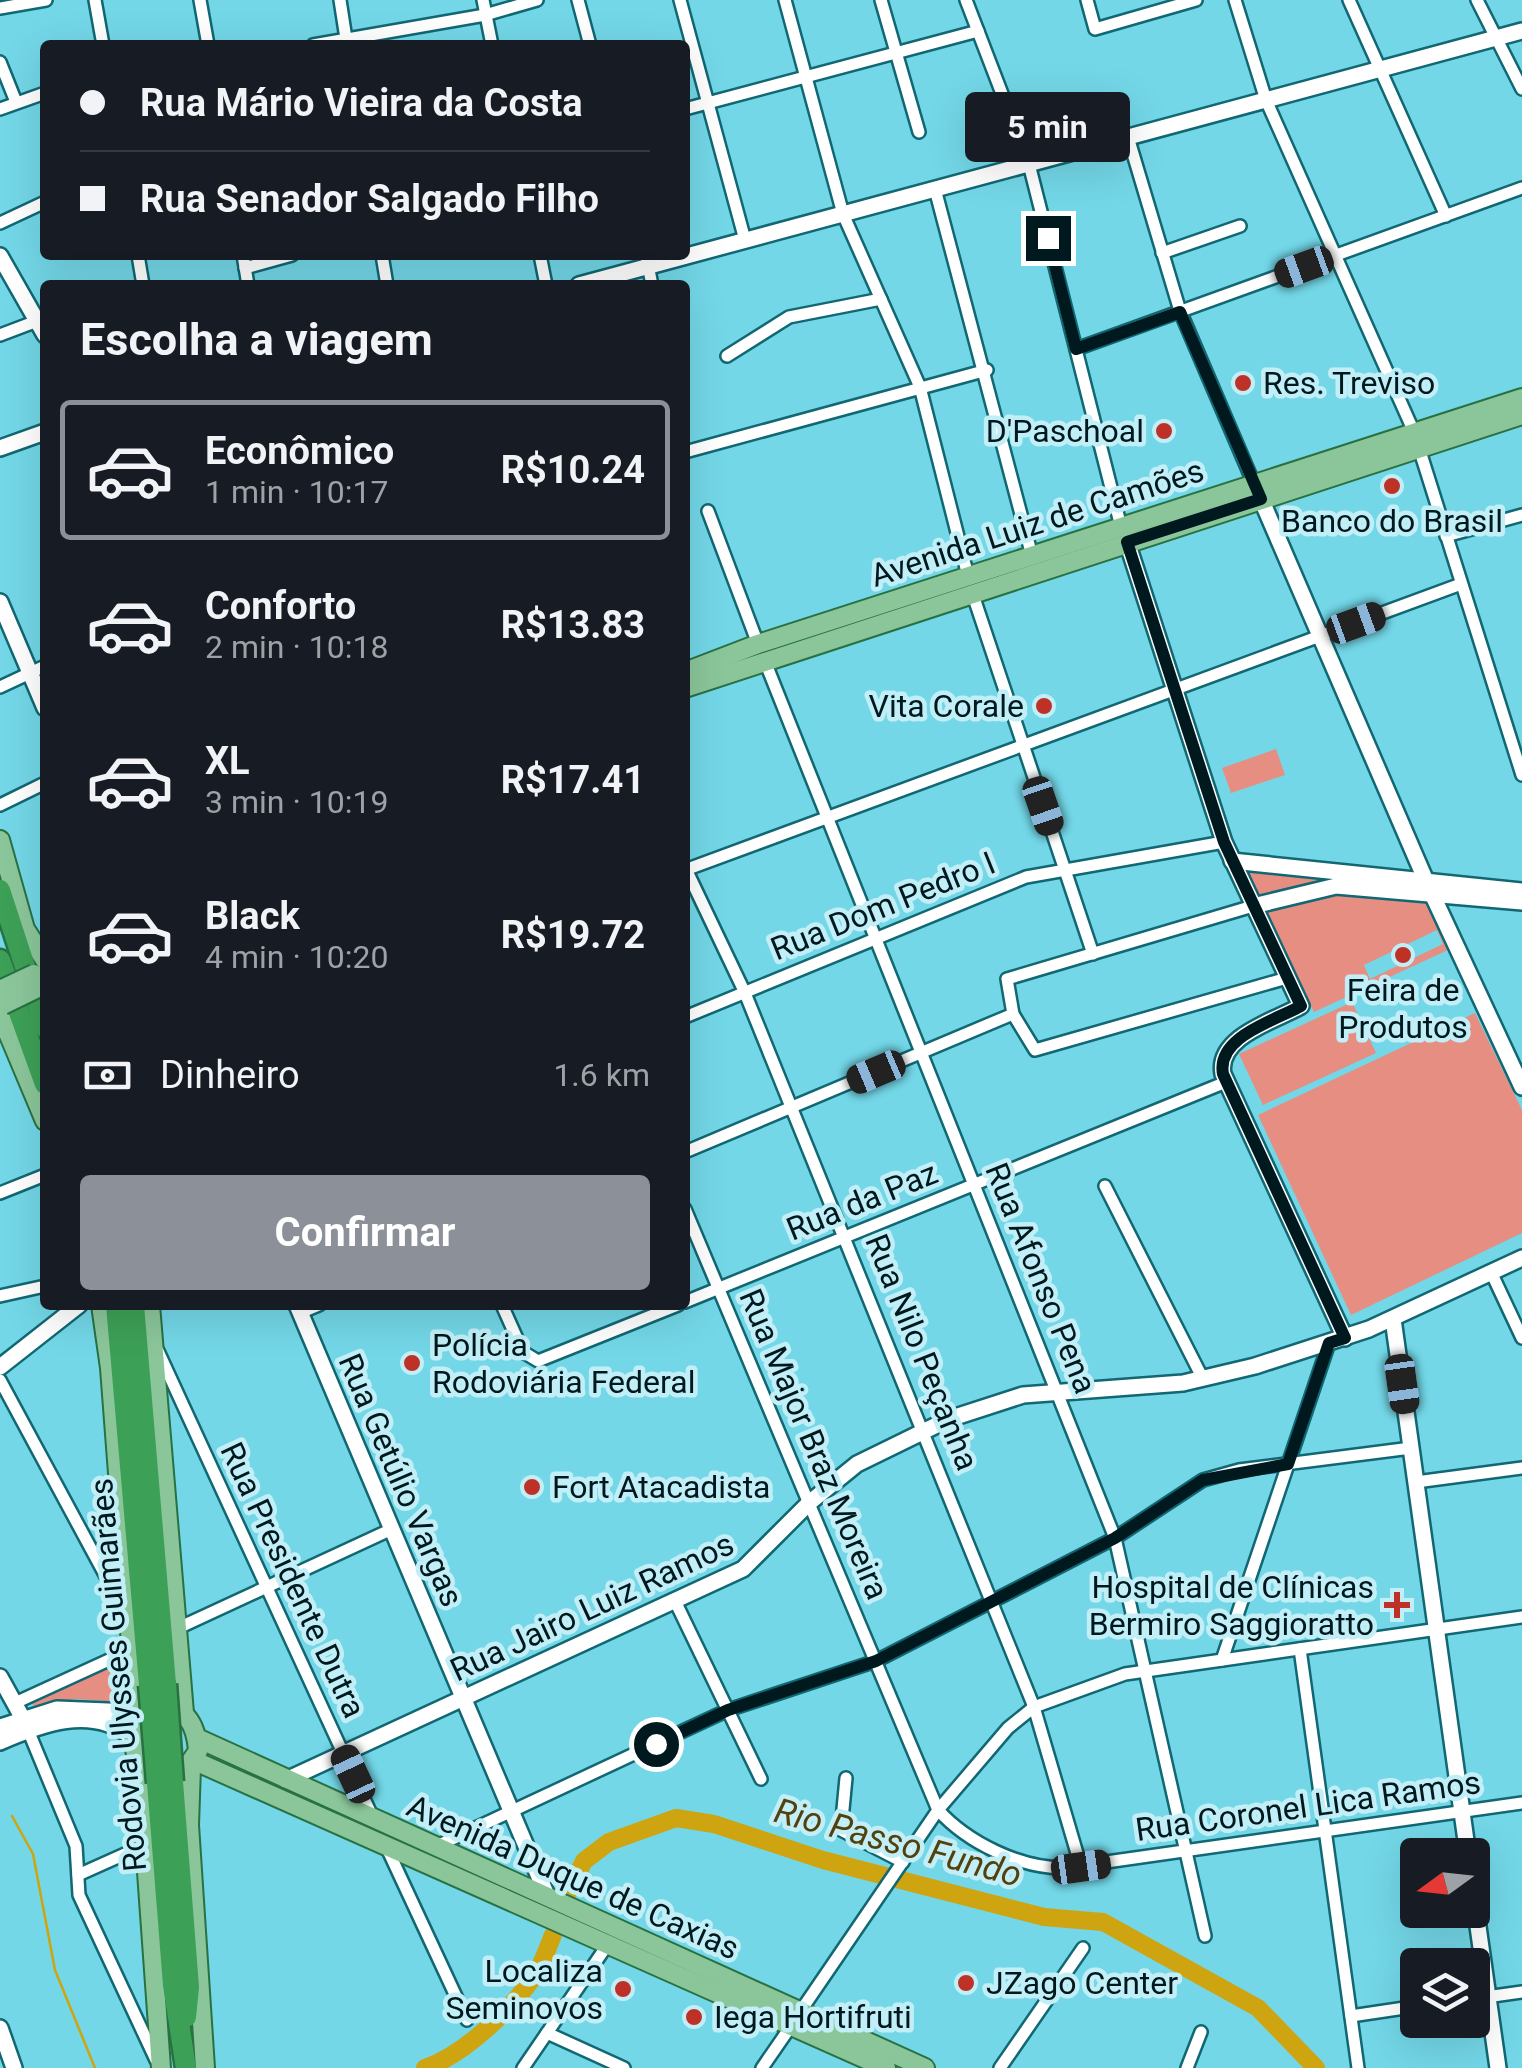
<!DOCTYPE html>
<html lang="pt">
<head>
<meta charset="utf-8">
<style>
	body { margin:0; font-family:Roboto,sans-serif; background:#20242c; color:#f1f3f6; height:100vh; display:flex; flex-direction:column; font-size:38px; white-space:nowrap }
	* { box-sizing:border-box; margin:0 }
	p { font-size:32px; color:#9ea1a6 }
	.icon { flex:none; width:55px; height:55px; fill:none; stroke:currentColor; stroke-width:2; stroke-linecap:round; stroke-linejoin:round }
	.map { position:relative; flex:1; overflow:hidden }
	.drawer { position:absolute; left:40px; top:280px; width:650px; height:1030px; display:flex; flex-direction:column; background:#171b24; border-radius:10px; box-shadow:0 10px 40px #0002 }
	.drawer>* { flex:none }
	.guide { position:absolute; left:40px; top:40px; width:650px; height:220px; border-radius:10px; box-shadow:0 10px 40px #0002; display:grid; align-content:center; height:220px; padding:0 40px; background:#171b24 }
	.needle { width:65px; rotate:255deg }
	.controls { position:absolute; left:1400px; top:1838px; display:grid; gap:20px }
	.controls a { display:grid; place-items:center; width:90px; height:90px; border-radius:10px; background:#171b24; box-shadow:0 10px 40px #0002; font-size:50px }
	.end { position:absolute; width:45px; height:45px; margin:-22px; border:12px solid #00191e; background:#fff; box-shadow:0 0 0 5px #fff }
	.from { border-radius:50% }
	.bubble { position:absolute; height:70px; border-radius:10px; background:#171b24; box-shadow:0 10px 40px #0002; font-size:32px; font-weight:700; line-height:70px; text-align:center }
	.car { position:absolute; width:30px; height:60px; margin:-30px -15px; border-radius:12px; box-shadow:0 0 8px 2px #0007; background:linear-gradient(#222 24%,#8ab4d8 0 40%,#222 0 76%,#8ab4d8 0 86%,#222 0) }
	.guide b { display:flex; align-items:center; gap:35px; height:95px; font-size:38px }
	.guide b+b { border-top:2px solid #363941 }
	.guide i { width:25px; height:25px; background:#f1f3f6 }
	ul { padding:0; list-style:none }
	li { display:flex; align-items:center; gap:30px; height:140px; margin:0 20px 15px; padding:0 20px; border:5px solid transparent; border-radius:10px }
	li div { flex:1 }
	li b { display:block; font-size:38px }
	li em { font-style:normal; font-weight:700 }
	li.on { border-color:#8c9099 }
	li>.icon { width:90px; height:90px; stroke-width:1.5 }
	h2 { padding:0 40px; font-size:45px; line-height:120px }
	.pay { display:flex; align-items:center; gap:25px; height:110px; padding:0 40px; font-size:38px }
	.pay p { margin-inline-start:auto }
	.button { display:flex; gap:20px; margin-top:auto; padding:20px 40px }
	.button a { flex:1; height:115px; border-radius:10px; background:#8c9099; color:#fff; font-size:40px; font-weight:700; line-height:115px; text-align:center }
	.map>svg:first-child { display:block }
	.green { fill:#e68e81; fill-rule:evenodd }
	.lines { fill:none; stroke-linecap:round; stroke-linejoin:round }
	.stream { stroke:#cfa411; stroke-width:2.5 }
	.river { stroke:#cfa411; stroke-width:18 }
	.street-casing { stroke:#116772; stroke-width:16 }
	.secondary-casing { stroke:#116772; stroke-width:20 }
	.primary-casing { stroke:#287143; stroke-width:22 }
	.highway-casing { stroke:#287143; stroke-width:25 }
	.street { stroke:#fff; stroke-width:11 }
	.secondary { stroke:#fff; stroke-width:15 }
	.primary { stroke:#8bc69a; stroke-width:18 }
	.highway { stroke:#3da057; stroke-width:20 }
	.primary-bridge-casing { stroke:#287143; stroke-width:22; stroke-linecap:butt }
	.highway-bridge-casing { stroke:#287143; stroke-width:25; stroke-linecap:butt }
	.primary-bridge { stroke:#8bc69a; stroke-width:18 }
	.highway-bridge { stroke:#3da057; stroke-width:20 }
	.route { stroke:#00191e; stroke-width:12 }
	.poi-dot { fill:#be3126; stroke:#c2eff7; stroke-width:4 }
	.labels { text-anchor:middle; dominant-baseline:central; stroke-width:9; stroke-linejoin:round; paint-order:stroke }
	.poi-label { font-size:32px; fill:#00191e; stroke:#c2eff7; text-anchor:start }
	.street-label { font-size:32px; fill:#00191e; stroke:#c2eff7 }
	.water-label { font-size:35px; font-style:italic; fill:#53410d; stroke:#c2eff7 }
</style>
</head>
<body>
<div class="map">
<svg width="1522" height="2068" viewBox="0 0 1522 2068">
	<rect width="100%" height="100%" fill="#73d7e7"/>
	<g class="green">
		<path d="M 1276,749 L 1285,775 L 1231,793 L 1222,768 Z"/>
		<path d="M 1250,871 L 1423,885 L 1422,890 L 1321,881 L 1261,898 L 1247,874 Z"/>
		<path d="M 1327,894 L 1430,904 L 1450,949 L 1314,1012 L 1262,910 ZM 1437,930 L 1443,944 L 1370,979 L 1364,965 Z"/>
		<path d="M 1352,1002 L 1376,1053 L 1263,1105 L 1239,1054 Z"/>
		<path d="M 1475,1013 L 1522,1110 L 1522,1233 L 1351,1315 L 1258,1115 Z"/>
		<path d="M 126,1658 L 129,1690 L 119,1702 L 76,1699 L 36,1707 L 29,1702 Z"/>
	</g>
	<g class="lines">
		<path class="stream" d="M 12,1816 L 33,1854 L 55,1970 L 95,2068"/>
		<g class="river">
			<path d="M 567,1894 L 584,1861 L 609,1842 L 676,1818 L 714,1824 L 823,1860 L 1044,1917 L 1103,1922 L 1258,2008 L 1316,2068"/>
			<path d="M 425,2068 C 464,2055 509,2011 533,1978 C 542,1966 547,1949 553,1935"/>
		</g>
		<defs>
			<g id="street">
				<path d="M 95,0 L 103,45"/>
				<path d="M 200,0 L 208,45"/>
				<path d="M 340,0 L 347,45"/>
				<path d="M 483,0 L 492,45"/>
				<path d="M 578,0 L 590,45"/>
				<path d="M 680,0 L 745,240"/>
				<path d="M 785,0 L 843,214 L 920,387 L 968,576"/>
				<path d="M 881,0 L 919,132"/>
				<path d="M 966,0 L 1029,164 L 1121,527"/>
				<path d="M 1087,0 L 1095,29 L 1196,0"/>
				<path d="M 1235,0 L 1266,100 L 1414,432"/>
				<path d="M 1349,0 L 1446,216"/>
				<path d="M 1477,0 L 1522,89"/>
				<path d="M 0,8 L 46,0"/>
				<path d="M 313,45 L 485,15 L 537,0"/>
				<path d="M 0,62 L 16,102"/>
				<path d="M 0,109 L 45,93"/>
				<path d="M 685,109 L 978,31"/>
				<path d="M 1128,137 L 1180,311 L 1254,484"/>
				<path d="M 935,189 L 1032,556"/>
				<path d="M 0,223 L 45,202"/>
				<path d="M 1162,253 L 1240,226"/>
				<path d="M 138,255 L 143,285"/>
				<path d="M 243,255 L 248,285"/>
				<path d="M 382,255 L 387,285"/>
				<path d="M 540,255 L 546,285"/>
				<path d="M 646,255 L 652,285"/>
				<path d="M 245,268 L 292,255"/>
				<path d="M 0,335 L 37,321"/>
				<path d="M 1076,349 L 1522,188"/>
				<path d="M 727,356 L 789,317 L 881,299"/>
				<path d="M 1419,448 L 1522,775"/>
				<path d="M 685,452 L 987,370"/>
				<path d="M 708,511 L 758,644"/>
				<path d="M 1446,536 L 1522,515"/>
				<path d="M 972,592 L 1093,954"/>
				<path d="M 764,659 L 1115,1538 L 1205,1936"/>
				<path d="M 0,687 L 45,666"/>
				<path d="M 0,805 L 45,783"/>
				<path d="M 685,867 L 745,993 L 1034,1707 L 1081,1867"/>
				<path d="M 685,870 L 1461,584"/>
				<path d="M 1253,906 L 1007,979 L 1013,1014 L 1035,1050 L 1287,978"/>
				<path d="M 685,1017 L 1026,877 L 1224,842"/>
				<path d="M 685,1152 L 1013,1014"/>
				<path d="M 1105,1186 L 1203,1379"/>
				<path d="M 0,1193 L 45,1175"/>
				<path d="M 685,1209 L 938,1810 C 968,1843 1020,1868 1064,1868 L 1522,1803"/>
				<path d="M 1491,1272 L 1522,1338"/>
				<path d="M 0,1296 L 45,1286"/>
				<path d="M 685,1302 L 1226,1082"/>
				<path d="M 502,1305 L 523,1352 L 538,1361 L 678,1305"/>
				<path d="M 300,1313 L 319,1305"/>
				<path d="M 158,1351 L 372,1816"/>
				<path d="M 0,1380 L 117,1597 L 128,1607"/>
				<path d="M 1416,1482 L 1522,1468"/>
				<path d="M 675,1601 L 761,1779"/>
				<path d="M 176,1629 L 392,1529"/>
				<path d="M 1300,1649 L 1358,2068"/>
				<path d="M 1222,1660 L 1329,1343"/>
				<path d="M 15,1703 L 122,1654"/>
				<path d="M 28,1730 L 76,1846 L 79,1895 L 156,2060"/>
				<path d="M 846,1778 L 841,1830 L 903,1862"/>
				<path d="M 386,1846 L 467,2020"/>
				<path d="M 435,1847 L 728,1710 L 876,1661 L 1115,1538 L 1203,1480 L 1239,1470 L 1411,1448"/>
				<path d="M 78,1875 L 145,1845"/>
				<path d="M 1472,1999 L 1522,1992"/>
				<path d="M 800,2012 L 938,1810 L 1008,1728 L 1034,1707 L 1125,1674 L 1522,1617"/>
				<path d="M 1351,2016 L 1418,2006"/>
				<path d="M 547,2033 L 624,2068"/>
				<path d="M 523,2068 L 608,1944"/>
				<path d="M 762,2068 L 791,2026"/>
				<path d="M 1000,2068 L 1083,1948"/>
				<path d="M 1187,2068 L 1201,2032"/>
			</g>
			<g id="secondary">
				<path d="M 0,256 L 45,335"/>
				<path d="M 579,285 L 1522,31"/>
				<path d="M 0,448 L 45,432"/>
				<path d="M 1258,492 L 1426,881 L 1522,1087"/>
				<path d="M 1127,542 L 1224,842 L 1301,1006 C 1274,1021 1216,1037 1223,1074 L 1345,1338"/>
				<path d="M 0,602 L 45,708"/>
				<path d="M 1232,861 L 1522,891"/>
				<path d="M 1253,906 L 1336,886 L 1522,902"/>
				<path d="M 297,1305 L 548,1898"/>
				<path d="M 1393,1319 L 1468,1855"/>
				<path d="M 0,1367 L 79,1305"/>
				<path d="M 0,1677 L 27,1726"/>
				<path d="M 0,1727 L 57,1709 L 133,1712"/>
				<path d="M 0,1742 C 41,1724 91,1705 130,1736"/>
				<path d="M 286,1780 L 743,1569 L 809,1503 L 857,1464 L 949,1419 L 1023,1395 L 1183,1383 L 1255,1366 L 1369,1329 L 1522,1258"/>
				<path d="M 1472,1884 L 1498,2068"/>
				<path d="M 0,2028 L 14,2068"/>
			</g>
			<g id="primary">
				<path d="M 685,672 L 758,644 L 1522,398"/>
				<path d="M 685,688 L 1522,415"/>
				<path d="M 0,840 L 25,929 L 45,960"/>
				<path d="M 0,1014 L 45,1121"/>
				<path d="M 101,1305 L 110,1368 L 136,1710"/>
				<path d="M 150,1305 L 184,1713"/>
				<path d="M 157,1702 C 185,1708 196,1722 198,1751 L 182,1774 L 159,1773 L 136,1755 L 130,1719 L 141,1706 Z"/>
				<path d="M 197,1738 L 925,2068"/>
				<path d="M 139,1760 L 161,2068"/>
				<path d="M 195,1761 L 886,2068"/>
				<path d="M 191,1767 L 189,1825 L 205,2068"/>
			</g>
			<g id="highway">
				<path d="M 0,890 L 45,1028"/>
				<path d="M 0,960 L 45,1084"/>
				<path d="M 116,1305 L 149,1685"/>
				<path d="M 134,1305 L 166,1684"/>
				<path d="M 173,1782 L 189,1987 L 186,2017"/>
				<path d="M 157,1783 L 173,1985 L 186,2068"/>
			</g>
		</defs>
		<use href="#street" class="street-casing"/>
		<use href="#secondary" class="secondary-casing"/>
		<use href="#primary" class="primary-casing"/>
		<use href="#highway" class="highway-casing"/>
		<use href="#street" class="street"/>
		<use href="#secondary" class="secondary"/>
		<use href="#primary" class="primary"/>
		<use href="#highway" class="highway"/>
		<defs>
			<g id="primary-bridge">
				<path d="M 0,990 L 34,974"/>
				<path d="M 3,1005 L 40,987"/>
			</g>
			<g id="highway-bridge">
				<path d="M 166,1684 L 173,1782"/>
				<path d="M 149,1685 L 157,1783"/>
			</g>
		</defs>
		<use href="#primary-bridge" class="primary-bridge-casing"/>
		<use href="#highway-bridge" class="highway-bridge-casing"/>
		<use href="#primary-bridge" class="primary-bridge"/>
		<use href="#highway-bridge" class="highway-bridge"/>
	</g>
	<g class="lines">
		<path class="route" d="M 656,1744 L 728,1710 L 876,1661 L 1115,1538 L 1203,1480 L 1288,1464 L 1329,1343 L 1345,1338 L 1223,1074 C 1216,1037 1274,1021 1301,1006 L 1224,842 L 1127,542 L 1261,499 L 1180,312 L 1076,349 L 1048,238"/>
	</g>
	<g class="poi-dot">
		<circle cx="1243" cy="383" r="10"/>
		<circle cx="1164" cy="431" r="10"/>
		<circle cx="1392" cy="486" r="10"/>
		<circle cx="1044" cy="706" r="10"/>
		<circle cx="1403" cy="955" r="10"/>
		<circle cx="412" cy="1363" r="10"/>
		<circle cx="532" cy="1487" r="10"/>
		<path d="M1392 1590h10v10h10v10h-10v10h-10v-10h-10v-10h10z"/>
		<circle cx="966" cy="1983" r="10"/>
		<circle cx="623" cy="1989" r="10"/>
		<circle cx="694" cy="2017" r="10"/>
	</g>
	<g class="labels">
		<g class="poi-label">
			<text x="1263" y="383">Res. Treviso</text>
			<text x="1144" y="431" text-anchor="end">D'Paschoal</text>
			<text x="1392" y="521" text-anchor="middle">Banco do Brasil</text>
			<text x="1024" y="706" text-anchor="end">Vita Corale</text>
			<text x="1403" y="990" text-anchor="middle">Feira de<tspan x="1403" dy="37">Produtos</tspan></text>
			<text x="432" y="1345">Polícia<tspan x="432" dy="37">Rodoviária Federal</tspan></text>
			<text x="552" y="1487">Fort Atacadista</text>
			<text x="1374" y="1587" text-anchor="end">Hospital de Clínicas<tspan x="1374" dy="37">Bermiro Saggioratto</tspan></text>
			<text x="603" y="1971" text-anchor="end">Localiza<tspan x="603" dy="37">Seminovos</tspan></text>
			<text x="986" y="1983">JZago Center</text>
			<text x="714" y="2017">Iega Hortifruti</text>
		</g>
		<g class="street-label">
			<text transform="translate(1037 523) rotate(-18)">Avenida Luiz de Camões</text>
			<text transform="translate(883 906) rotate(-22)">Rua Dom Pedro I</text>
			<text transform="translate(862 1201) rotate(-22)">Rua da Paz</text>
			<text transform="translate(1041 1278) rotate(68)">Rua Afonso Pena</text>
			<text transform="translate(922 1352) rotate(68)">Rua Nilo Peçanha</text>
			<text transform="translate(814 1444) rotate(67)">Rua Major Braz Moreira</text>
			<text transform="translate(401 1480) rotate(67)">Rua Getúlio Vargas</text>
			<text transform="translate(293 1580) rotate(65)">Rua Presidente Dutra</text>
			<text transform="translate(592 1607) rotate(-25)">Rua Jairo Luiz Ramos</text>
			<text transform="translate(118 1675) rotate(-95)">Rodovia Ulysses Guimarães</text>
			<text transform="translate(1308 1806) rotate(-8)">Rua Coronel Lica Ramos</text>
			<text transform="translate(573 1877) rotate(24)">Avenida Duque de Caxias</text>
		</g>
		<g class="water-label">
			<text transform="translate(898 1843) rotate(15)">Rio Passo Fundo</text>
		</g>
	</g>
</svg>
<div class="controls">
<a><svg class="needle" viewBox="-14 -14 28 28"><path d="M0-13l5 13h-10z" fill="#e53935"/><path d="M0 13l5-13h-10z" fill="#9ea1a6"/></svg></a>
<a><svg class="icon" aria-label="layers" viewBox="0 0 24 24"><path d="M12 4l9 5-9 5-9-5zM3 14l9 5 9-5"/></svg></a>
</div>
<i class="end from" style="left:656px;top:1744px"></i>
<i class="end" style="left:1048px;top:238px"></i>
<div class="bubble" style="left:965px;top:92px;width:165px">5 min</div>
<i class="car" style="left:1304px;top:267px;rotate:250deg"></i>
<i class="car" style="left:1356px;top:623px;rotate:70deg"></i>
<i class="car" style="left:1043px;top:806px;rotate:161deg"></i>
<i class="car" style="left:876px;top:1072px;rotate:247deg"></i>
<i class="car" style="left:1402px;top:1384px;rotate:172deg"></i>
<i class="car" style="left:353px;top:1774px;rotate:335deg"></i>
<i class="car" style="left:1081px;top:1867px;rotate:82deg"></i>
<div class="guide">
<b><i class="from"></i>Rua Mário Vieira da Costa</b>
<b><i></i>Rua Senador Salgado Filho</b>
</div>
<section class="drawer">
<h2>Escolha a viagem</h2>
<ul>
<li class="on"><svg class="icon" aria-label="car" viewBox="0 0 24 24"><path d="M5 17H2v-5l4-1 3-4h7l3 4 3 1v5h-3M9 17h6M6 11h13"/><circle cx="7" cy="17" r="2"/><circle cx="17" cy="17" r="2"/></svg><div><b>Econômico</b><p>1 min · 10:17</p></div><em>R$10.24</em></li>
<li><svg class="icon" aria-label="car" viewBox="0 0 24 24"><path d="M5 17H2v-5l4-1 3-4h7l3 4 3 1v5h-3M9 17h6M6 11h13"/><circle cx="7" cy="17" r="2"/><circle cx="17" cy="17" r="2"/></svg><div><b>Conforto</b><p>2 min · 10:18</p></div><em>R$13.83</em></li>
<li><svg class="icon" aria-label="car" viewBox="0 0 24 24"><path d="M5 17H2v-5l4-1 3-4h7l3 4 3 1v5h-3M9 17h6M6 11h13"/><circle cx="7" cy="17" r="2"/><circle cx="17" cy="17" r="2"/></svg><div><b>XL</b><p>3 min · 10:19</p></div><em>R$17.41</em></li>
<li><svg class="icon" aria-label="car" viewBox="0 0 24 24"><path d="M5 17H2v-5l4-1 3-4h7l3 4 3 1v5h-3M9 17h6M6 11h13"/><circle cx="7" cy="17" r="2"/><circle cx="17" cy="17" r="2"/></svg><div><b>Black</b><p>4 min · 10:20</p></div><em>R$19.72</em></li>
</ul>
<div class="pay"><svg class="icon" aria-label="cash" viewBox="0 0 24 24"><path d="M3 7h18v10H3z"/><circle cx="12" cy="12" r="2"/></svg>Dinheiro<p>1.6 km</p></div>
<div class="button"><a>Confirmar</a></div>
</section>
</div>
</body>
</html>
